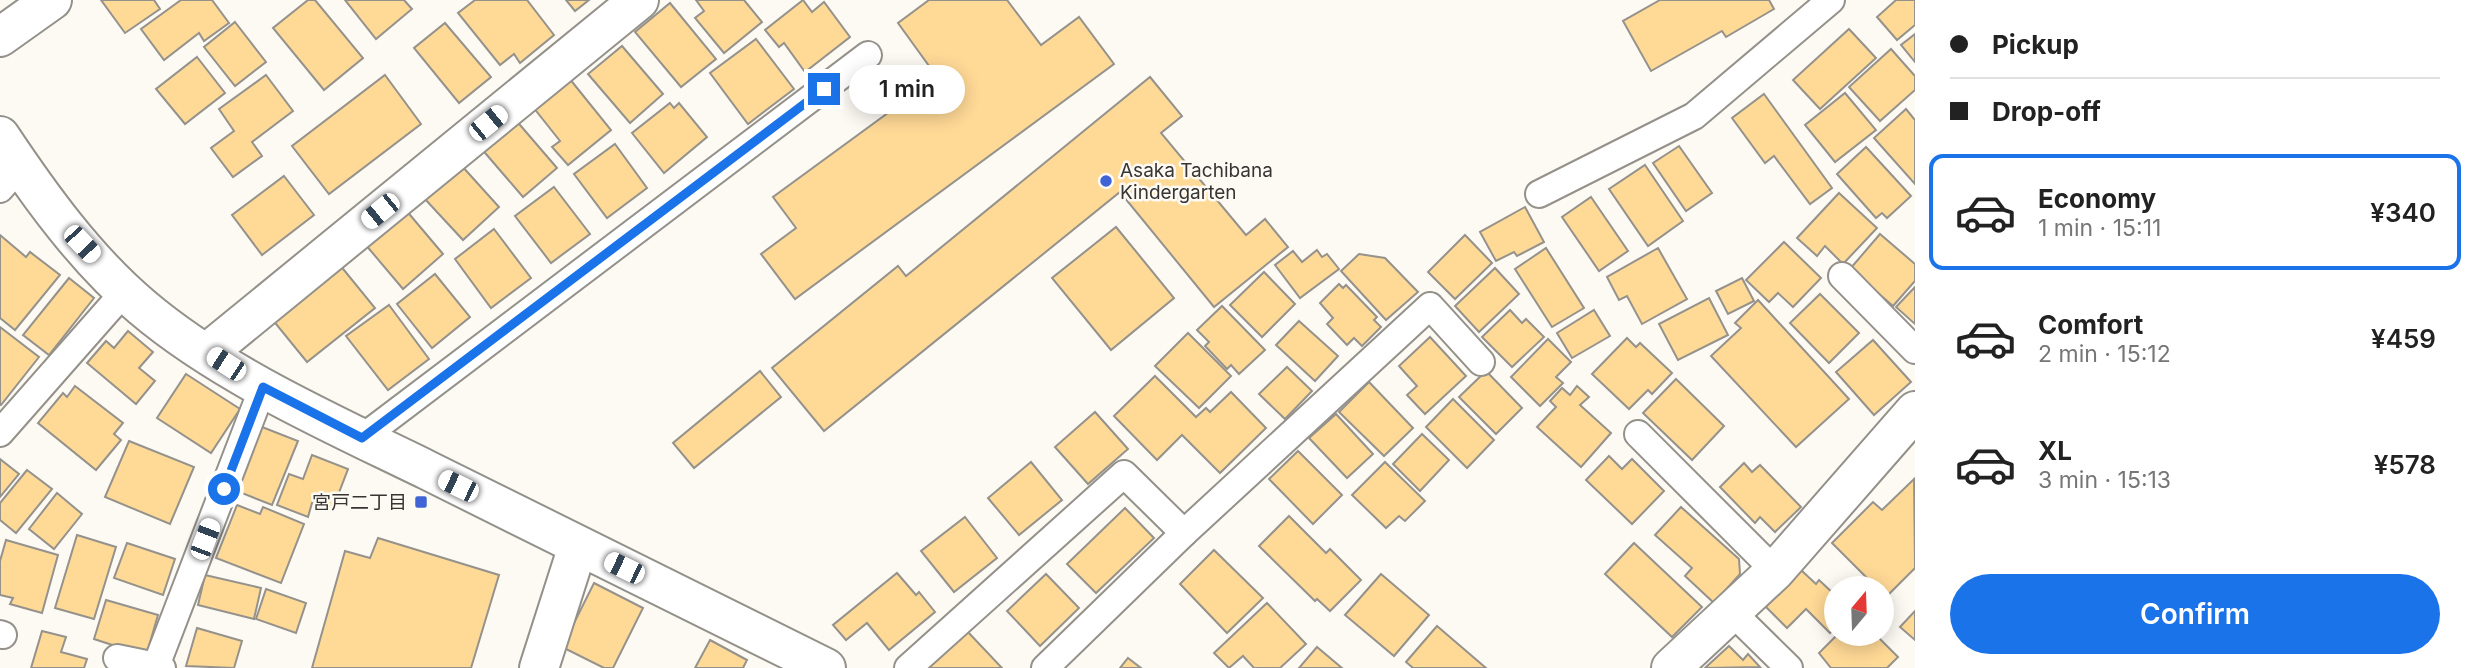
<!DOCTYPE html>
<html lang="en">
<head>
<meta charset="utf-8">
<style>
	body { margin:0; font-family:Inter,"Noto Sans JP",sans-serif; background:#f6f6f6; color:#222; height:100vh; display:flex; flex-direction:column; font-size:26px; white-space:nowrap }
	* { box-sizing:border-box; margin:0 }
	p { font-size:23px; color:#767676 }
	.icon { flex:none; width:38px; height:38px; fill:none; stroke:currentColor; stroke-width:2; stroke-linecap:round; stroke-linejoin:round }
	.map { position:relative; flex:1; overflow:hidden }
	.panel { display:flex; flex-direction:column; background:#fff; width:560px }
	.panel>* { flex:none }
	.hud { display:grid; align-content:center; height:154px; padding:0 35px; background:#fff }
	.needle { width:46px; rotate:19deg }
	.controls { position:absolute; left:1824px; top:576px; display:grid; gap:14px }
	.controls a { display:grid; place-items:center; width:70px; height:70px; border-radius:50%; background:#fff; box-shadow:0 4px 18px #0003; font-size:35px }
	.end { position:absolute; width:32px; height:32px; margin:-16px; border:9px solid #1a73e8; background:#fff; box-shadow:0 0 0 4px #fff }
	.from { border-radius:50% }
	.bubble { position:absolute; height:49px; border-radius:24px; background:#fff; box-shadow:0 4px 18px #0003; font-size:23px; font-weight:600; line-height:49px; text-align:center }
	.car { position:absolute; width:21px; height:42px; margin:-21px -10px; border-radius:9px; box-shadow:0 0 5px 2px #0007; background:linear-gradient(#fff 24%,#345 0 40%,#fff 0 76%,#345 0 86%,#fff 0) }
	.hud b { display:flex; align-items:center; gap:24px; height:66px; font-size:26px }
	.hud b+b { border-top:2px solid #e0e0e0 }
	.hud i { width:18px; height:18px; background:#222 }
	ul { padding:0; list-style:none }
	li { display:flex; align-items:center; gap:21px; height:116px; margin:0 14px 10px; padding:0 21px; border:4px solid transparent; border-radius:14px }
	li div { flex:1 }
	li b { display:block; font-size:26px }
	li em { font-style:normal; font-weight:600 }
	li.current { border-color:#1a73e8 }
	li>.icon { width:63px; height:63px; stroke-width:1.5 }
	.action { display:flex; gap:14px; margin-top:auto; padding:14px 35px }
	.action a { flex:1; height:80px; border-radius:42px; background:#1a73e8; color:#fff; font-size:28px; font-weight:600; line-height:80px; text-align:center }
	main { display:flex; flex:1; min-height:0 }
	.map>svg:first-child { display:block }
	.building { fill:#ffd996; stroke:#95928c; stroke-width:2 }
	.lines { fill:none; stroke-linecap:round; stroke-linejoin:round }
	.lane-casing { stroke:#94918b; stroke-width:30 }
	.street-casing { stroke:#94918b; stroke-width:42 }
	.lane { stroke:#fff; stroke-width:26 }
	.street { stroke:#fff; stroke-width:38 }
	.route { stroke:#1a73e8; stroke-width:9 }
	.poi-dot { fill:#4064d6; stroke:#fdf9f3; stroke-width:2.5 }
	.labels { text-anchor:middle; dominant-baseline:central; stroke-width:5; stroke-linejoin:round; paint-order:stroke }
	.poi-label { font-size:19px; fill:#373533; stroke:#fdf9f3; text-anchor:start }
</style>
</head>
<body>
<main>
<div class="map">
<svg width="1915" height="668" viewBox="0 0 1915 668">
	<rect width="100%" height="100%" fill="#fdf9f3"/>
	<g class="building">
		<path d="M 101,0 L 154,0 L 160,9 L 125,33 Z"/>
		<path d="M 181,0 L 212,0 L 229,23 L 204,41 L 199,33 L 164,60 L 141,29 Z"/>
		<path d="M 308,0 L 315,0 L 363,58 L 324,90 L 273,28 Z"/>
		<path d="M 345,0 L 404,0 L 412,9 L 376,39 Z"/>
		<path d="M 475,0 L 527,0 L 554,35 L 520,63 L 514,54 L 500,65 L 458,13 Z"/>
		<path d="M 566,0 L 589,0 L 575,11 Z"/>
		<path d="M 696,0 L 744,0 L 762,22 L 724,53 L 695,18 L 704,11 Z"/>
		<path d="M 803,0 L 812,12 L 824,2 L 850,37 L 805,72 L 784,43 L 779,47 L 765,30 Z"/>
		<path d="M 929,0 L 1007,0 L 1041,45 L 1079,17 L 1114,64 L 795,299 L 761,254 L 796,228 L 773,197 L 937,77 L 898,23 Z"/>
		<path d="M 1660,0 L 1769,0 L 1774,9 L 1726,37 L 1722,31 L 1651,71 L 1623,21 Z"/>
		<path d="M 1896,0 L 1915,0 L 1915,25 L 1897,40 L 1877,17 Z"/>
		<path d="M 670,3 L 716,59 L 681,87 L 635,32 Z"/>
		<path d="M 235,22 L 266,62 L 235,86 L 204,47 Z"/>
		<path d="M 445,23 L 491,77 L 459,103 L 414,48 Z"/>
		<path d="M 1849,29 L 1876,58 L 1820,109 L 1793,80 Z"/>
		<path d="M 1915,34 L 1915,62 L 1901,45 Z"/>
		<path d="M 756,39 L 794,89 L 748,124 L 710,73 Z"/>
		<path d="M 622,46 L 663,94 L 630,123 L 588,74 Z"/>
		<path d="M 1891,49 L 1915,76 L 1915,90 L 1880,121 L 1849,87 Z"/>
		<path d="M 197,57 L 225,93 L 185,124 L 156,89 Z"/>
		<path d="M 266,75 L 293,111 L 252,142 L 262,156 L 233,177 L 211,148 L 234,131 L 219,109 Z"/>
		<path d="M 385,75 L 421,124 L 329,194 L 292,146 Z"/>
		<path d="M 1150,77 L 1182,116 L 1161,133 L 1246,235 L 1265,219 L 1288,247 L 1214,307 L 1120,192 L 824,431 L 772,368 L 898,266 L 906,276 Z"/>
		<path d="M 569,78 L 611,130 L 568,165 L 552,147 L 560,141 L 533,107 Z"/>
		<path d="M 1845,93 L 1876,130 L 1835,162 L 1805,125 Z"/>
		<path d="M 1764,94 L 1832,188 L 1810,204 L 1774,156 L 1765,163 L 1732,118 Z"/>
		<path d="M 670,103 L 674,108 L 679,103 L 707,137 L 664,173 L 632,133 Z"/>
		<path d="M 1906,109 L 1915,120 L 1915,184 L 1874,138 Z"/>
		<path d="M 514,118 L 557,168 L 523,197 L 480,147 Z"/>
		<path d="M 615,144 L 647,188 L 607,218 L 574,174 Z"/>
		<path d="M 1679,146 L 1712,193 L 1686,211 L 1653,163 Z"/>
		<path d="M 1866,147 L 1911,196 L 1887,218 L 1882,213 L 1876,218 L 1837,174 Z"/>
		<path d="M 461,165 L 499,207 L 463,240 L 424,198 Z"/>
		<path d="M 1645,165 L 1683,221 L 1648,246 L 1609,189 Z"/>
		<path d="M 284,176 L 314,215 L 262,255 L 232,215 Z"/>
		<path d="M 554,187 L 590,234 L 551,263 L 515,216 Z"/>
		<path d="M 1839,193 L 1877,228 L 1843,264 L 1825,246 L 1817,256 L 1797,238 Z"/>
		<path d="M 1591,197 L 1628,251 L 1599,271 L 1562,217 Z"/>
		<path d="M 1525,207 L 1544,242 L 1517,256 L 1514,252 L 1496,261 L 1480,232 Z"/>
		<path d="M 405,209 L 443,254 L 403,289 L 365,244 Z"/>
		<path d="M 1116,227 L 1174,298 L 1111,350 L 1052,278 Z"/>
		<path d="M 494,229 L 531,278 L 491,308 L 455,259 Z"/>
		<path d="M 1880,234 L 1915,264 L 1915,281 L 1893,306 L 1850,269 Z"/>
		<path d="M 0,235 L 26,257 L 30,252 L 60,275 L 15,330 L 0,318 Z"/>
		<path d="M 1465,235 L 1492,263 L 1455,299 L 1428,272 Z"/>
		<path d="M 1784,242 L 1821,278 L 1793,307 L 1778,293 L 1769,302 L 1746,280 Z"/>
		<path d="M 1546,248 L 1584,308 L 1552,327 L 1515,269 Z"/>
		<path d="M 1658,248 L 1687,299 L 1642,324 L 1627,296 L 1619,300 L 1607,277 Z"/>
		<path d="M 1317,250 L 1322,257 L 1327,254 L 1339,269 L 1300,298 L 1275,265 L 1293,251 L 1302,262 Z"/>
		<path d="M 1359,254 L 1385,258 L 1418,292 L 1386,320 L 1341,271 Z"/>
		<path d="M 335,259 L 375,308 L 307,362 L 267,313 Z"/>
		<path d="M 1495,268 L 1519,294 L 1479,332 L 1455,306 Z"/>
		<path d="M 1264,272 L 1295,304 L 1262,337 L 1230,305 Z"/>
		<path d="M 435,274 L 470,317 L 432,348 L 397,304 Z"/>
		<path d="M 69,278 L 94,298 L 49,355 L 23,335 Z"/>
		<path d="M 1742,278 L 1754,301 L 1728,314 L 1716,291 Z"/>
		<path d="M 1339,284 L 1343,288 L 1346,285 L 1377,317 L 1374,320 L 1381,327 L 1362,346 L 1354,338 L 1347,345 L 1327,324 L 1333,318 L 1320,303 Z"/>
		<path d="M 1915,287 L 1915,324 L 1896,307 Z"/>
		<path d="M 1820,294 L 1859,333 L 1829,363 L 1790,323 Z"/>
		<path d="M 1709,298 L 1728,335 L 1678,360 L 1659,324 Z"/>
		<path d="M 1758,300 L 1849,399 L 1796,447 L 1711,356 L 1741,328 L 1735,323 Z"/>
		<path d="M 389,305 L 429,359 L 388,390 L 346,336 Z"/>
		<path d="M 1222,306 L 1265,350 L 1239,374 L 1231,365 L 1227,369 L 1205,346 L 1209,342 L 1197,330 Z"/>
		<path d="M 1510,310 L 1522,323 L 1526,319 L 1544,337 L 1512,367 L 1482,337 Z"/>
		<path d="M 1594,310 L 1610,336 L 1572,358 L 1557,333 Z"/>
		<path d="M 1299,321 L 1338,356 L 1315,381 L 1276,345 Z"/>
		<path d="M 0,327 L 39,357 L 1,405 L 0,404 Z"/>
		<path d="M 128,331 L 153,352 L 139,368 L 155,381 L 136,404 L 87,363 L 106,341 L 114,348 Z"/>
		<path d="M 1188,333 L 1231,376 L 1199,408 L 1155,366 Z"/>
		<path d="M 1430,337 L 1466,376 L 1425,414 L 1407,395 L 1417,386 L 1399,366 Z"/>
		<path d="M 1627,338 L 1636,347 L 1640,343 L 1672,373 L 1652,394 L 1648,390 L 1629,409 L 1592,374 Z"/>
		<path d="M 1548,339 L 1571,362 L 1556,377 L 1563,383 L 1540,406 L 1511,377 Z"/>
		<path d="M 1873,340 L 1911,382 L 1874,415 L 1836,372 Z"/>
		<path d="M 1287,367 L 1312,391 L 1285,419 L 1259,394 Z"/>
		<path d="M 760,371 L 781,397 L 694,468 L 673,443 Z"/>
		<path d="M 1486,371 L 1522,408 L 1496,434 L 1459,397 Z"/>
		<path d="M 186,374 L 240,409 L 211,453 L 157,418 Z"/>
		<path d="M 1155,376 L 1196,417 L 1206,408 L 1210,412 L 1231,392 L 1266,428 L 1220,473 L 1182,435 L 1157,460 L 1114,416 Z"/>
		<path d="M 1676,379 L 1724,426 L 1692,460 L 1643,413 Z"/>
		<path d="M 1369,382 L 1413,428 L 1384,456 L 1339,412 Z"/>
		<path d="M 75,386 L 123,423 L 114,434 L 121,440 L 96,470 L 38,423 L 63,393 L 67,397 Z"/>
		<path d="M 1577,386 L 1589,397 L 1580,405 L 1611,433 L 1581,467 L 1537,427 L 1556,407 L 1550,401 L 1562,388 L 1570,395 Z"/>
		<path d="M 1453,399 L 1494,440 L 1467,468 L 1426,427 Z"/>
		<path d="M 1095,412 L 1128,449 L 1088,484 L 1055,447 Z"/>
		<path d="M 1336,414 L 1373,454 L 1347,478 L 1309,438 Z"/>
		<path d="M 262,427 L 298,441 L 272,505 L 237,491 Z"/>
		<path d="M 1422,434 L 1449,460 L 1420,491 L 1393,464 Z"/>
		<path d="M 129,441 L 194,467 L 170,524 L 105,497 Z"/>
		<path d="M 1298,451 L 1342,495 L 1313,524 L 1269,479 Z"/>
		<path d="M 312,455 L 348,469 L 332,511 L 312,503 L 308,517 L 277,505 L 289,474 L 303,479 Z"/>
		<path d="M 1609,456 L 1622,469 L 1632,459 L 1664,491 L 1632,524 L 1586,480 Z"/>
		<path d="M 0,459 L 19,474 L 0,497 Z"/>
		<path d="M 1031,462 L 1062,500 L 1019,535 L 988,498 Z"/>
		<path d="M 1385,462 L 1425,501 L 1405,521 L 1399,516 L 1386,528 L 1352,495 Z"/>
		<path d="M 1744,463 L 1752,472 L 1760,465 L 1801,507 L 1775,532 L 1760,517 L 1755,523 L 1720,487 Z"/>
		<path d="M 27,470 L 52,489 L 16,533 L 0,520 L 0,503 Z"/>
		<path d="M 1914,479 L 1915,568 L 1888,595 L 1876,583 L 1874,585 L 1832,543 L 1873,502 L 1882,510 Z"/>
		<path d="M 57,493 L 82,514 L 54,549 L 29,529 Z"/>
		<path d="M 237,505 L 260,514 L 263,507 L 304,524 L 281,583 L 216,558 Z"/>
		<path d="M 1681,507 L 1739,559 L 1740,574 L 1714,603 L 1685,576 L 1692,568 L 1655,535 Z"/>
		<path d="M 1125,508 L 1154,538 L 1096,593 L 1067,564 Z"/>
		<path d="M 1289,516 L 1326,553 L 1330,549 L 1361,580 L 1330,611 L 1317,599 L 1315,601 L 1259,546 Z"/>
		<path d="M 965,517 L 997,558 L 954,592 L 921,551 Z"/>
		<path d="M 77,535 L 116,547 L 94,619 L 55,608 Z"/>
		<path d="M 378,538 L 499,575 L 471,668 L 312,668 L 345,551 L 370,558 Z"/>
		<path d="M 6,540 L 58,555 L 42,613 L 10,604 L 13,598 L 0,595 L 0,561 Z"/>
		<path d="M 127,543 L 175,559 L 163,595 L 114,578 Z"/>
		<path d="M 1634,543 L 1702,607 L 1672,637 L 1605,574 Z"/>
		<path d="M 1214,550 L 1263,598 L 1227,633 L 1180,584 Z"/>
		<path d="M 1801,570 L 1816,584 L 1819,580 L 1836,596 L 1836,627 L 1830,633 L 1806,609 L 1787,628 L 1765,606 Z"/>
		<path d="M 897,573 L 916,595 L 919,592 L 935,612 L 889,650 L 867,623 L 846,640 L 833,625 Z"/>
		<path d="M 1046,574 L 1079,608 L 1040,646 L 1007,611 Z"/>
		<path d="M 1381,574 L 1429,615 L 1394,656 L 1345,615 Z"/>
		<path d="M 205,575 L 261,588 L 254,619 L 198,605 Z"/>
		<path d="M 594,583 L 643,608 L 613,668 L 604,668 L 562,647 Z"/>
		<path d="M 266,589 L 306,603 L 296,633 L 256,619 Z"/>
		<path d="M 106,600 L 158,615 L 146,656 L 94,639 Z"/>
		<path d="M 1267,603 L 1306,644 L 1280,668 L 1254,668 L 1243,656 L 1229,668 L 1214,653 Z"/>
		<path d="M 1915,611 L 1915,640 L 1900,627 Z"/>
		<path d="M 1437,626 L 1486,668 L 1413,668 L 1406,662 Z"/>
		<path d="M 197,628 L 242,641 L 234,668 L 186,666 Z"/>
		<path d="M 42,631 L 66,637 L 61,652 L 87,659 L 84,668 L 31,668 Z"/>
		<path d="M 967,631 L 1002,668 L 926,668 Z"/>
		<path d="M 1838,634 L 1875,634 L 1898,657 L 1887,668 L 1831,668 L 1819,653 Z"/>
		<path d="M 710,640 L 747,660 L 743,668 L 695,668 Z"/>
		<path d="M 1729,646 L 1743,660 L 1748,654 L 1760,667 L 1705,668 Z"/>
		<path d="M 1317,647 L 1342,668 L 1299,668 Z"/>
		<path d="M 1128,658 L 1141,668 L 1120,668 Z"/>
	</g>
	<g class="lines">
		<defs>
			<g id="lane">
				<path d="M 0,189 L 20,166"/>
				<path d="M 1539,194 L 1694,116 L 1831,0"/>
				<path d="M 1842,276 L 1915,350"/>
				<path d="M 0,433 L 125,291"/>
				<path d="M 1638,434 L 1775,571"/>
				<path d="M 362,438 L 868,55"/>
				<path d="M 1731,611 L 1789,668"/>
				<path d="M 0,634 L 3,635"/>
				<path d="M 117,658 L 156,666"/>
				<path d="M 162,668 L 156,666 L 263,387"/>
				<path d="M 908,668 L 1124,474 L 1184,533"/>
				<path d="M 1045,668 L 1184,533 L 1430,306 L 1481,362"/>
			</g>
			<g id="street">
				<path d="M 0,37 L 52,0"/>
				<path d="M 0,136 C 40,196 86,260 142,307 C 222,375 333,424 427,470 C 560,537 693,603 826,668"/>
				<path d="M 208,352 L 639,0"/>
				<path d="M 539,668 L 578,546"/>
				<path d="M 1671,668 L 1775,571 L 1915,411"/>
			</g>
		</defs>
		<use href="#lane" class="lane-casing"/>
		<use href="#street" class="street-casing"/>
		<use href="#lane" class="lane"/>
		<use href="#street" class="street"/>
	</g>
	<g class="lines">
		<path class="route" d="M 224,489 L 263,387 L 362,438 L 824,89"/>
	</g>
	<g class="poi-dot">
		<circle cx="1106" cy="181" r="7"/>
		<rect x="414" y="495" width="14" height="14" rx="3.5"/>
	</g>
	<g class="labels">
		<g class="poi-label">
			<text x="1120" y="170">Asaka Tachibana<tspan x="1120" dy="22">Kindergarten</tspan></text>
			<text x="407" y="502" text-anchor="end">宮戸二丁目</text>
		</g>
	</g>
</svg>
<div class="controls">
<a><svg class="needle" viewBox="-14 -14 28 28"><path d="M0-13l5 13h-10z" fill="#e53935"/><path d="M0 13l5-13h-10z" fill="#767676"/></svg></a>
</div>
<i class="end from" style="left:224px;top:489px"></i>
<i class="end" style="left:824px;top:89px"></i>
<div class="bubble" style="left:849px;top:65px;width:116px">1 min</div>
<i class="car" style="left:488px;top:123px;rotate:51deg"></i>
<i class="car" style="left:380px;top:211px;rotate:231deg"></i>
<i class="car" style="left:82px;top:244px;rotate:137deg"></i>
<i class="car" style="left:226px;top:364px;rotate:303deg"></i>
<i class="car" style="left:458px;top:486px;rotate:296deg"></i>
<i class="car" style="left:205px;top:539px;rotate:21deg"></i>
<i class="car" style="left:624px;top:568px;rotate:296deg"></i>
</div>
<section class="panel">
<div class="hud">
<b><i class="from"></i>Pickup</b>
<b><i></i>Drop-off</b>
</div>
<ul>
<li class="current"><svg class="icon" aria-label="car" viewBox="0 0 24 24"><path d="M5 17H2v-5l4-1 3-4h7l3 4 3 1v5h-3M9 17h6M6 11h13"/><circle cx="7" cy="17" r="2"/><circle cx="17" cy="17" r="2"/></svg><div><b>Economy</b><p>1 min · 15:11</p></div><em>¥340</em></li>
<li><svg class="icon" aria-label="car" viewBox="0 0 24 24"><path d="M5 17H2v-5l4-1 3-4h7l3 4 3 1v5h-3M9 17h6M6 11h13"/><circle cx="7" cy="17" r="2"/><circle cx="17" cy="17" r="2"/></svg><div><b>Comfort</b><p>2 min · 15:12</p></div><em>¥459</em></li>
<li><svg class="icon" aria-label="car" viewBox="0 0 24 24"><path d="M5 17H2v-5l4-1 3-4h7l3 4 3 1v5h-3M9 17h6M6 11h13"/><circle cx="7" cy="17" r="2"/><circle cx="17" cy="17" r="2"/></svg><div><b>XL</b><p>3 min · 15:13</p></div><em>¥578</em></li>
</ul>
<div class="action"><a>Confirm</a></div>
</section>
</main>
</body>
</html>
